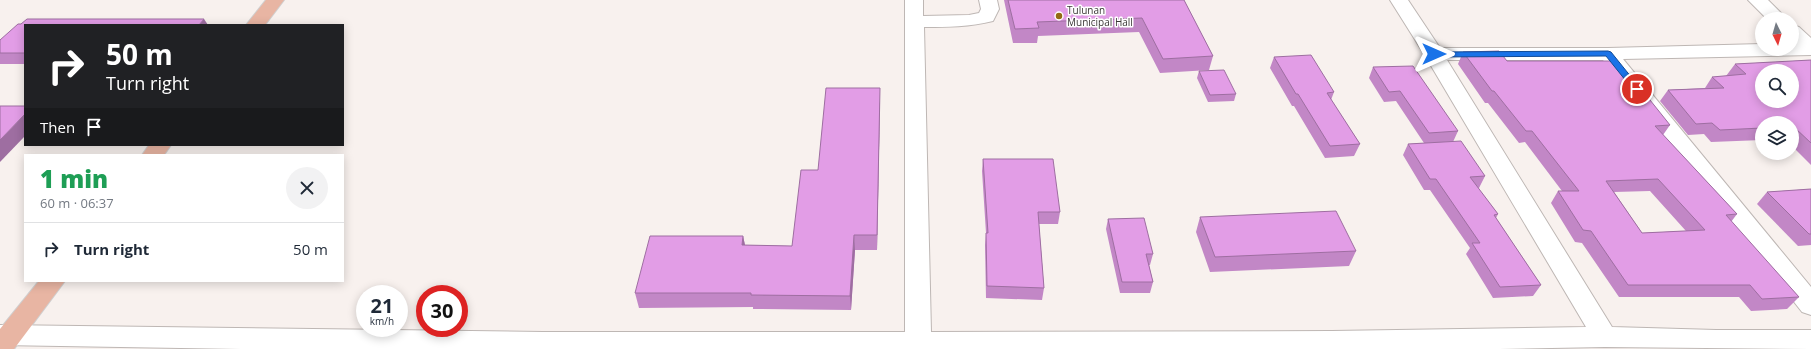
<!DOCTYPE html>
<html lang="en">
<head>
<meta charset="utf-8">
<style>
  body { margin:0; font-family:"Open Sans",sans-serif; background:#f2f2f3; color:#1f2937; height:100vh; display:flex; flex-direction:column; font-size:15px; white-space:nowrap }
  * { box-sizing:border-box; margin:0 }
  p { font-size:13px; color:#747a83 }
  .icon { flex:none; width:22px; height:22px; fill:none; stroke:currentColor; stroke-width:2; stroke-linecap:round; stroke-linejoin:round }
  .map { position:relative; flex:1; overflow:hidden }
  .drawer { position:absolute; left:24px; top:154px; width:320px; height:128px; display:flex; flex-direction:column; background:#fff; border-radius:0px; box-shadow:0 2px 10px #0003 }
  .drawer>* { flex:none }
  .guide { position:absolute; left:24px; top:24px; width:320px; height:122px; border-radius:0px; box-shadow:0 2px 10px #0003; background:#202124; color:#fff; overflow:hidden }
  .needle { width:26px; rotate:175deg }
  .tools { position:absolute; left:1755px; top:12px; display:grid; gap:8px }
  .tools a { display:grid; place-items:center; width:44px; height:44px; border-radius:50%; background:#fff; box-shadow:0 2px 10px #0003; font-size:20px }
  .speed { position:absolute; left:356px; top:285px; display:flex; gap:8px; font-size:20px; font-weight:700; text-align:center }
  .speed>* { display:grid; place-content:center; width:52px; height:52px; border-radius:50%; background:#fff; box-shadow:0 2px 10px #0003; line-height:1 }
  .speed small { font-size:10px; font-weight:400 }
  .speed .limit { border:6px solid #d22; background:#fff; color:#111 }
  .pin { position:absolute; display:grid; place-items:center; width:34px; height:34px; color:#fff; margin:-17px; border:2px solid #fff; border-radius:50%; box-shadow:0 1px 4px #0007 }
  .me { position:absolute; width:44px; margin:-22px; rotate:90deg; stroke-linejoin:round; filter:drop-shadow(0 0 3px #0008) }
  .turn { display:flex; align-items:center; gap:14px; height:84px; padding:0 16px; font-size:18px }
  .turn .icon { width:52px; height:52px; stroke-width:2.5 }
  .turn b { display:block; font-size:28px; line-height:34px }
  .then { display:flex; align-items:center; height:38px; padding:0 16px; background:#0003; gap:8px; font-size:15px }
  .round { display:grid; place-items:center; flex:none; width:42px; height:42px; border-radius:21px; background:#f2f2f3 }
  .overview { display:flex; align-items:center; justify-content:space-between; height:68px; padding:0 16px }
  h1 { font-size:24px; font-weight:800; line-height:30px; color:#1e9e55 }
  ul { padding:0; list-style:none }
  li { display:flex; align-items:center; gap:12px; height:52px; padding:0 16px; border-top:1px solid #e0e1e3 }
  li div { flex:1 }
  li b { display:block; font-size:15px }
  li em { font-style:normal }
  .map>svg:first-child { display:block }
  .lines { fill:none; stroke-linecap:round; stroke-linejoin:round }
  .minor-casing { stroke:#beb7b4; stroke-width:2 }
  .major-casing { stroke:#d0cfcf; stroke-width:2 }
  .minor { fill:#fff; fill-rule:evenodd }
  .major { fill:#e8b5a3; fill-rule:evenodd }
  .wall { fill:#c287c6; fill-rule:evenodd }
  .shaded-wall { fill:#9e6ea1 }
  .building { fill:#e29de6; stroke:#9e6ea1; fill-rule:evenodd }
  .route { fill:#1a73e8; stroke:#114b97 }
  .poi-dot { fill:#936a13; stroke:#fff; stroke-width:1.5 }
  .labels { text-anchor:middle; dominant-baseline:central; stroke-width:3; stroke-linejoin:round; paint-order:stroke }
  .poi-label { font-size:10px; fill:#3b3837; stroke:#fff; text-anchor:start }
</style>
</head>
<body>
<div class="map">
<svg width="1811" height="349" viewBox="0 0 1811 349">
  <rect width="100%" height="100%" fill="#f8f1ee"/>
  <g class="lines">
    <defs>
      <g id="minor">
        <path d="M905 0H923V16L969 15 979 13 981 9 979 0H997L999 9 993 21C969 27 948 27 924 27L931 332 1332 331 1586 327 1424 54 1390 0H1408L1440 48H1608L1762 44V49H1792V44H1795L1792 41V25L1799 27 1811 38V55L1623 59 1811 287V315L1802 312 1603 60H1447L1612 327 1716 330H1811V349L1605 347 1499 349H241L0 345V325L543 332H905Z"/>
        <polygon points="1748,0 1768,0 1787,19 1767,19"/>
      </g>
      <g id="major">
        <polygon points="266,0 284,0 265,25 246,25"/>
        <polygon points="149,145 171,145 164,155 142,155"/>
        <polygon points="39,281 65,281 14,349 0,349 0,329"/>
      </g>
    </defs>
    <!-- minor casing -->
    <use href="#minor" class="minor-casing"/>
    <!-- major casing -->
    <use href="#major" class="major-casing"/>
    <!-- minor -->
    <use href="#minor" class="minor"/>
    <!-- major -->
    <use href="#major" class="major"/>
  </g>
  <!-- wall -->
  <g class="wall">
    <polygon points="1004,0 1184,0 1213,56 1209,70 1160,73 1139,32 1038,36 1037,43 1013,43"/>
    <polygon points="25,25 25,64 0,64 0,40"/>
    <path d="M1463 52 1507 61 1638 90 1670 125 1663 135 1737 214 1731 222 1799 297 1787 309 1751 311 1739 297H1619L1582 243 1575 242 1551 203 1558 191H1562L1525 142 1519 143 1488 103H1485L1458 64ZM1650 191 1686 231 1642 233 1614 192Z"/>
    <polygon points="1274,57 1334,92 1331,100 1360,144 1354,156 1325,158 1294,106 1292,106 1270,68"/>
    <polygon points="1811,60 1811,165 1792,146 1792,123 1762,123 1762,140 1711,142 1704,134 1688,135 1660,101 1668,90 1705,88 1712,77 1727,76 1726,76 1735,64"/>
    <polygon points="1373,67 1458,131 1453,142 1485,176 1479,188 1478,188 1498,214 1496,218 1541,285 1533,296 1493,298 1466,254 1470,248 1430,190 1424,190 1403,155 1408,144 1424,143 1396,101 1384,102 1369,78"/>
    <polygon points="1199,71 1236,94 1234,101 1208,102 1197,78"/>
    <polygon points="880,102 877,250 855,250 851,310 753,309 753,307 639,308 635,293 743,236 745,245 792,246 818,170"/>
    <polygon points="983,159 1060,212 1058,224 1039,224 1044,288 1042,300 986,298 985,245 986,233 982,171"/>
    <polygon points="1811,189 1811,245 1798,246 1757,204 1767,192"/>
    <polygon points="1200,217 1356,251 1349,266 1210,272 1196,232"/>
    <polygon points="1108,219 1153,254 1150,265 1149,265 1153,282 1150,293 1120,293 1106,229"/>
  </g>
  <!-- shaded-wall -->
  <g class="shaded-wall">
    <polygon points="204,19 208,25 199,25"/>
    <polygon points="880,88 880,102 877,250 877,235"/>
    <polygon points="25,114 25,136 0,162 0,140"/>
    <polygon points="854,235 855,250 851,310 850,296"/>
    <polygon points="743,236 746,250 742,245"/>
  </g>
  <!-- building -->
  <g class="building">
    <polygon points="1008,0 1184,0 1213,56 1163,59 1142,18 1037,22 1039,28 1015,29"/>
    <polygon points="27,19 204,19 199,25 25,25 25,53 0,53 0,40 18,24 21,24"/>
    <path d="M1499 51 1507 61H1613L1638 90H1642L1670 125 1655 126 1737 214 1726 215 1799 297 1762 299 1750 285H1628L1591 231 1583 230 1558 191H1579L1532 131H1526L1494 91H1492L1463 52ZM1658 179 1705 230 1642 233 1606 181Z"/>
    <polygon points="1311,55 1334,92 1327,93 1360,144 1330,146 1298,94 1296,94 1274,57"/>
    <path d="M1811 60V143L1794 127H1792V123H1762V128L1720 130 1712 123 1696 124 1668 90 1724 88 1712 77 1746 74 1735 64ZM1762 71H1792V101H1762Z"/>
    <polygon points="1413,66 1458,131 1429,133 1400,91 1389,92 1373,67"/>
    <polygon points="1224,70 1236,94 1210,95 1199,71"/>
    <polygon points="826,88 880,88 877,235 854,235 850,296 751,295 751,293 635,293 650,236 743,236 742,245 792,246 801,170 818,170"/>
    <polygon points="0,106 25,106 25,114 0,140"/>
    <polygon points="1461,141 1485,176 1470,177 1498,214 1494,215 1541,285 1500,287 1472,243 1480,243 1436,179 1430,179 1408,144"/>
    <polygon points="983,159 1053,159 1060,212 1038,212 1044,288 987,286 986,233 988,233"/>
    <polygon points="1811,189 1811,234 1809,234 1767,192"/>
    <polygon points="1336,211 1356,251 1215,257 1200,217"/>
    <polygon points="1144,218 1153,254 1146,254 1153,282 1122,282 1108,219"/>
  </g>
  <!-- route -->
  <polygon class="route" points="1608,51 1611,52 1640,88 1640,91 1634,91 1606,56 1434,57 1430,54 1434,52"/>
  <!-- markers -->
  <circle class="poi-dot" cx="1059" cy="16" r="4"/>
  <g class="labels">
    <!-- poi labels -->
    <g class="poi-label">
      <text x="1067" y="10">Tulunan<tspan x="1067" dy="12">Municipal Hall</tspan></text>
    </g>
  </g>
</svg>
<div class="tools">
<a><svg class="needle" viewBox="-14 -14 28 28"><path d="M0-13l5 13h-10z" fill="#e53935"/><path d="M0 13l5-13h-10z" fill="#747a83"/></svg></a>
<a><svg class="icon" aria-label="search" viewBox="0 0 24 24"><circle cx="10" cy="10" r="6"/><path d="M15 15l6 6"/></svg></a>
<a><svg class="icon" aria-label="layers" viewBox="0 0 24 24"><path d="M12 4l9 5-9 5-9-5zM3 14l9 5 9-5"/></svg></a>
</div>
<div class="speed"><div>21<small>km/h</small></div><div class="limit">30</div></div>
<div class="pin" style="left:1637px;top:89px;background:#d93025"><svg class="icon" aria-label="arrive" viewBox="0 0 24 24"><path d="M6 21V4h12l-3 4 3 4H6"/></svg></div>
<svg class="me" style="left:1434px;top:54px" viewBox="-20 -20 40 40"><path d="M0-17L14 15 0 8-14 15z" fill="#1a73e8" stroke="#fff" stroke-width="4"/></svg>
<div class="guide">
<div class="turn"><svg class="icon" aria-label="right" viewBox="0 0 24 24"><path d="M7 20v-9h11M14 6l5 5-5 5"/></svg><div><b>50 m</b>Turn right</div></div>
<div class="then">Then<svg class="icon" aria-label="arrive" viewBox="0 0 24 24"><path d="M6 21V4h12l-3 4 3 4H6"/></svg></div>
</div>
<section class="drawer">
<div class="overview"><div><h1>1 min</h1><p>60 m · 06:37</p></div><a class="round"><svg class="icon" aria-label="close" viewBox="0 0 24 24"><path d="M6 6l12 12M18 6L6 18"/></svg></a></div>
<ul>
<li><svg class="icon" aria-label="right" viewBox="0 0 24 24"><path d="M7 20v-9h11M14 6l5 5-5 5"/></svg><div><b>Turn right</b></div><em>50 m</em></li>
</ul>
</section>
</div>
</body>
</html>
